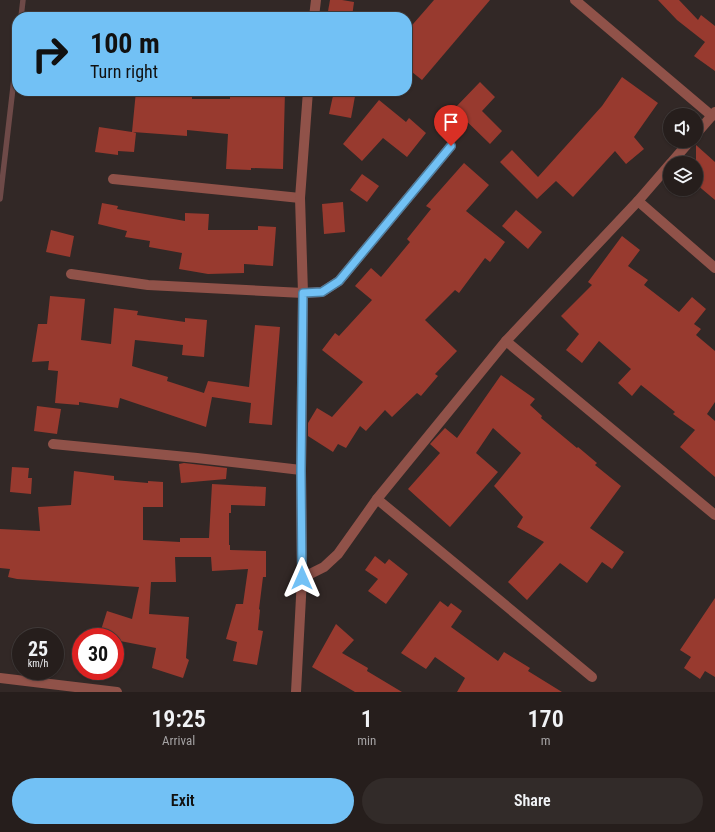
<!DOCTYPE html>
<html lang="en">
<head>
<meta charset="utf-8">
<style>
  body { margin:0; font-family:"Roboto Condensed",sans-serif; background:#322b29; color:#f1f3f6; height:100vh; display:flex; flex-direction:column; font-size:15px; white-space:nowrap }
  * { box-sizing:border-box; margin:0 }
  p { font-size:13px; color:#a4a2a3 }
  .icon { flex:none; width:22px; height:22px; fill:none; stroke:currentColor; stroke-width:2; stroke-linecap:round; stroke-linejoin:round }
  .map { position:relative; height:692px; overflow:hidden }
  .sheet { display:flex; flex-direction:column; background:#261e1c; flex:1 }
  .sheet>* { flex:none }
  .top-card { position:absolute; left:12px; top:12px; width:400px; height:84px; border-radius:16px; box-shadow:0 1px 3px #0004,0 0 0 1px #423c3b; background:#72c1f5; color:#111; overflow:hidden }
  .controls { position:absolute; left:663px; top:108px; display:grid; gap:8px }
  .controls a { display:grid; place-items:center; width:40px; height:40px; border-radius:50%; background:#261e1c; box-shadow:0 1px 3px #0004,0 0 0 1px #423c3b; font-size:20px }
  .speed { position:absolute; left:12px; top:628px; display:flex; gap:8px; font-size:20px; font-weight:700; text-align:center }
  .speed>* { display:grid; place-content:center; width:52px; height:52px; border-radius:50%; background:#261e1c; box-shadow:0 1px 3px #0004,0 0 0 1px #423c3b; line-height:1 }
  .speed small { font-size:10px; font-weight:400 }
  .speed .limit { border:6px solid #d22; background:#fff; color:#111 }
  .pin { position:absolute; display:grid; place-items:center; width:34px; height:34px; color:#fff; margin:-41px -17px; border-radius:50% 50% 50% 0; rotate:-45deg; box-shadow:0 0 4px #0007 }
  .pin .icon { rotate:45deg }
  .me { position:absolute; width:44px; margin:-22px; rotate:0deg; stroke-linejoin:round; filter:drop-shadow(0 0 3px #0008) }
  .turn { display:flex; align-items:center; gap:14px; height:84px; padding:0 12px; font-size:18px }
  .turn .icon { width:52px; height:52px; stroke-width:2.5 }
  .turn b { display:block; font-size:28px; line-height:34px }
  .eta { display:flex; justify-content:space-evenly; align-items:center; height:68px; text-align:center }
  .eta b { font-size:24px; font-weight:600; line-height:28px }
  .primary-button { display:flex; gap:8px; margin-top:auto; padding:8px 12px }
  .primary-button a { flex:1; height:46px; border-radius:24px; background:#72c1f5; color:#111; font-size:16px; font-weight:600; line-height:46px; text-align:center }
  .primary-button a+a { background:#322b29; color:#f1f3f6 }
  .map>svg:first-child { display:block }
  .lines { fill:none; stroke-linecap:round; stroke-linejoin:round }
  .stream { stroke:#6e4a48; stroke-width:5.5 }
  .building { fill:#983a2f }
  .minor { stroke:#905249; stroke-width:10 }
  .route-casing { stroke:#4a7d9f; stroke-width:10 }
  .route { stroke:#72c1f5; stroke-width:7 }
</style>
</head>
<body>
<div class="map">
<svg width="715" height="692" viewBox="0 0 715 692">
  <rect width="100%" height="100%" fill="#322826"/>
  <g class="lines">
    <!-- stream -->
    <g class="stream">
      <polyline points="21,17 23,0"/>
      <polyline points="0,199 17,53"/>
    </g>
  </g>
  <!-- building -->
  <g class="building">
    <polygon points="330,0 342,0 354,2 352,17 327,17"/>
    <polygon points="434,0 490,0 422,80 407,68 407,31"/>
    <polygon points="658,0 679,0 698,20 701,15 715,26 715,71 694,56 705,42 677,20"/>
    <polygon points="622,77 658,103 634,137 644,149 626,164 615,151 573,197 556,181 537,199 500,162 512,150 538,177 602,106"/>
    <polygon points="480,82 495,97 482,111 502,131 490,144 454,109"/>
    <polygon points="136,91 192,91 192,99 230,99 230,91 285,91 283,169 251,168 251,170 226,169 228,134 187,130 187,136 133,132 136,133 134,152 118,151 118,155 95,152 99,127 132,132"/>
    <polygon points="334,91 356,91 351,118 329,114"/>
    <polygon points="379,100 406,122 409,118 426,133 407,157 383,138 362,161 343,144"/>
    <polygon points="696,145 715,162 715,200 696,184"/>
    <polygon points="464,163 489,185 466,211 505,242 490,262 485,258 459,293 455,290 425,320 457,351 435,374 438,376 421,396 417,393 392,417 385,410 366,431 360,426 346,448 338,444 333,452 308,436 308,423 317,408 332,417 363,382 322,350 335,333 339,336 372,300 355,286 371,268 381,277 410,242 407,239 431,209 426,206"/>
    <polygon points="362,174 379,186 367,202 350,190"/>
    <polygon points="343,202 345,232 324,234 322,204"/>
    <polygon points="102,203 118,206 117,209 185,221 185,213 209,214 208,230 258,230 258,226 276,227 273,266 244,264 244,273 208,274 179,269 182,253 149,247 150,241 125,237 127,231 98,224"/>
    <polygon points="516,210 542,232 528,249 502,226"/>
    <polygon points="51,230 74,236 70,257 46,252"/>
    <polygon points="622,236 640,250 628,266 648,280 644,285 679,312 692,297 706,309 694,324 701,329 696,335 715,351 715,402 707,414 715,421 715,477 680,447 695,430 673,414 675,412 641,385 632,396 618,383 631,369 599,341 582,363 566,350 579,334 561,316 592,285 588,282"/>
    <polygon points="50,296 85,299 81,340 111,344 114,308 138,311 137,315 185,322 185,318 207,320 204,357 182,355 183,345 135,340 132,366 168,377 167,381 204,393 208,381 249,387 255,325 280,327 272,425 249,423 251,403 212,397 206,427 120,398 118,408 79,402 79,405 55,403 58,371 48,370 49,361 32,362 38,324 47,324"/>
    <polygon points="501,375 535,399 530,405 542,416 541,418 577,448 578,447 597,463 595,465 621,486 590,528 624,552 612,569 602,562 587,583 560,563 527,600 508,582 544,542 517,527 523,517 494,486 521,453 493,428 476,453 498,472 450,527 408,489 440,453 430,444 445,428 457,438"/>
    <polygon points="37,406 61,409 57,434 34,431"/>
    <polygon points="184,463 227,468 226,479 181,483 179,464"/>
    <polygon points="12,467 29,468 28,478 32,478 31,494 10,492"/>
    <polygon points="74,471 114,476 114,480 148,483 148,481 163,482 163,507 143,507 143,540 180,542 180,538 209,538 212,484 266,487 265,506 231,505 231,513 229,513 229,545 230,545 230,550 266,551 266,577 263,577 259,609 260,610 258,630 263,631 257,665 233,661 237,642 226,639 236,604 243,604 248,569 212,571 211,557 175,557 176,582 151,582 149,614 189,617 186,658 189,660 183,678 152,668 156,648 115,640 115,634 101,630 107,611 132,619 139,587 17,579 8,577 10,569 0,568 0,529 40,531 38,507 71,505"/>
    <polygon points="375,556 385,564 389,559 408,574 386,604 368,591 378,579 365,570"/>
    <polygon points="715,598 715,677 705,671 700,679 684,668 691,657 680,650"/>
    <polygon points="440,601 448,607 451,603 462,611 451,627 498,661 504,652 530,668 528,671 562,692 457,692 465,678 435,657 426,669 401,653"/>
    <polygon points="336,624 354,640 342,653 368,668 367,671 402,692 355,692 312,667"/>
  </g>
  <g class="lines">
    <!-- minor -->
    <g class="minor">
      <polyline points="575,0 712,116"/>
      <polyline points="64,16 71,17"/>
      <polyline points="314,17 316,0"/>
      <polyline points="696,134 715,112"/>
      <polyline points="671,163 690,141"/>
      <polyline points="113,179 300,198"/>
      <polyline points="638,201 715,268"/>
      <polyline points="71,274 148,285 303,293 322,292 339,281 451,146"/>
      <polyline points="506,341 715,515"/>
      <polyline points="53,444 197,458 301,470"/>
      <polyline points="377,499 592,677"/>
      <polyline points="302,578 324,567 338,554 377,499 506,341 638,201 670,164"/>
      <polyline points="0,678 117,692"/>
      <polyline points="296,692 302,578 301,470 303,293 300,198 308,91"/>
    </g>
  </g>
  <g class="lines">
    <defs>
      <polyline id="route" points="302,578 301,470 303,293 322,292 339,281 451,146"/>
    </defs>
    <!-- route casing -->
    <use href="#route" class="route-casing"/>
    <!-- route -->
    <use href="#route" class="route"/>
  </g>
</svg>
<div class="controls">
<a><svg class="icon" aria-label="sound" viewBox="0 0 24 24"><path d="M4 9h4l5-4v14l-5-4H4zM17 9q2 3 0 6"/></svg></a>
<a><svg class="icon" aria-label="layers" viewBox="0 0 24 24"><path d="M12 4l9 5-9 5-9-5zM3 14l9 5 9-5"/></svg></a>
</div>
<div class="speed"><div>25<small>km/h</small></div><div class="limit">30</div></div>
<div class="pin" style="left:451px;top:146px;background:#d93025"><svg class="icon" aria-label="arrive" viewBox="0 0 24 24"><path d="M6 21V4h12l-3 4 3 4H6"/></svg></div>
<svg class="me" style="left:302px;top:578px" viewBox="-20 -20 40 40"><path d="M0-17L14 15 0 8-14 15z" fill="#72c1f5" stroke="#fff" stroke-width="4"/></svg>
<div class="top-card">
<div class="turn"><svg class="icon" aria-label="right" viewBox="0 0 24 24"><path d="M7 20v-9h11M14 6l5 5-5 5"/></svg><div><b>100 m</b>Turn right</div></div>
</div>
</div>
<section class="sheet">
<div class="eta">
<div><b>19:25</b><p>Arrival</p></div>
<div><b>1</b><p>min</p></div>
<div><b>170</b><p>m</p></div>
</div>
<div class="primary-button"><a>Exit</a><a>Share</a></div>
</section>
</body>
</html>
